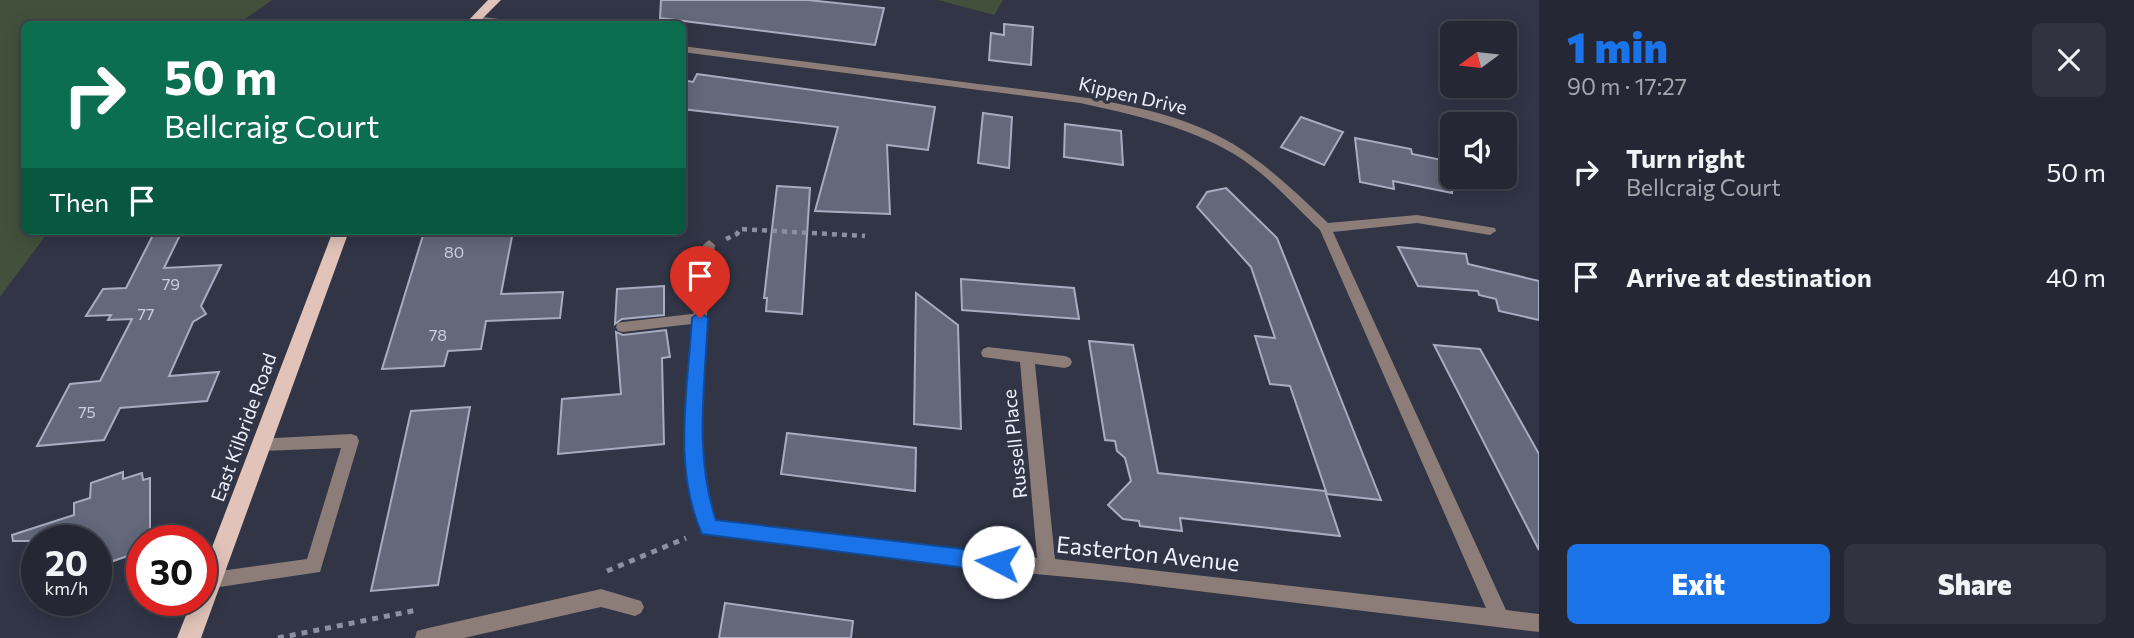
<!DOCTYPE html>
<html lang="en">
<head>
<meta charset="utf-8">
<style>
  body { margin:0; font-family:Commissioner,sans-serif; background:#313440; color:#f1f3f6; height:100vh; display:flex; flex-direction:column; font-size:26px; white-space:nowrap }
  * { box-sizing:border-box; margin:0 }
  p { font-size:23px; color:#a3a6ac }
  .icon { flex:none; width:38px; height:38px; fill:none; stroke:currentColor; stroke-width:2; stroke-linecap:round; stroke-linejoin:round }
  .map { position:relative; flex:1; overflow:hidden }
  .sheet { display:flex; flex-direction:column; background:#252834; width:595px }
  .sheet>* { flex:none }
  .banner { position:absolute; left:21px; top:21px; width:665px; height:214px; border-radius:10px; box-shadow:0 4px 18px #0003,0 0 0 2px #42444f; background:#0b6e4f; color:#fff; overflow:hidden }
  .needle { width:46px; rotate:255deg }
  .fabs { position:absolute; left:1440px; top:21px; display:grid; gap:14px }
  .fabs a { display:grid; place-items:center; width:77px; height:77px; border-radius:10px; background:#252834; box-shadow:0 4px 18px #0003,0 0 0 2px #42444f; font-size:35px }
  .speed { position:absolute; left:21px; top:525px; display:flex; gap:14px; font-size:35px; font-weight:700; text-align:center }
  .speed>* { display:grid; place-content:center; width:91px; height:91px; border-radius:50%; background:#252834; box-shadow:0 4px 18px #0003,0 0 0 2px #42444f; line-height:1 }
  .speed small { font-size:18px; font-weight:400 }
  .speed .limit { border:10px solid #d22; background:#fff; color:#111 }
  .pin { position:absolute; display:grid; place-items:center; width:60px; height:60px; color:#fff; margin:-72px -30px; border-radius:50% 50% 50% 0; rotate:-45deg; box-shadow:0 0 7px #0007 }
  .pin .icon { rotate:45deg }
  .me { position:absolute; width:77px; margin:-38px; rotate:275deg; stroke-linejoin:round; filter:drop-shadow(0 0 5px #0008) }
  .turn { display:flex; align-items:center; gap:24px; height:147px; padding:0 28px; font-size:32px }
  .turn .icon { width:91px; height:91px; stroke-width:2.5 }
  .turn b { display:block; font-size:49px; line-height:60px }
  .then { display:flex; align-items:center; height:66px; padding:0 28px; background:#0003; gap:14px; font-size:26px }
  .round { display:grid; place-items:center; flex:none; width:74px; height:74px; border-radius:10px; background:#313440 }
  .overview { display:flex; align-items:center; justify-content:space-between; height:119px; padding:0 28px }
  h1 { font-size:42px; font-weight:800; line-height:52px; color:#1a73e8 }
  .primary-button { display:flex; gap:14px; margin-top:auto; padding:14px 28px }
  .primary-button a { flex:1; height:80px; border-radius:10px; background:#1a73e8; color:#fff; font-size:28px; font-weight:800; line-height:80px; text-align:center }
  .primary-button a+a { background:#313440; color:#f1f3f6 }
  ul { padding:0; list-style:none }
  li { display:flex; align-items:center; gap:21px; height:105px; padding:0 28px }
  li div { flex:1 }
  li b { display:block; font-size:26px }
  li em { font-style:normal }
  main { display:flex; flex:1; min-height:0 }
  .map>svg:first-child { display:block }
  .green { fill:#43513c }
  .building { fill:#63687b; stroke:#a7acc1; stroke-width:2 }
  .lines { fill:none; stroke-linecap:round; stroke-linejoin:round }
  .path-far1 { stroke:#8d909e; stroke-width:4.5; stroke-dasharray:5 5; stroke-linecap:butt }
  .path { stroke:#8d909e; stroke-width:5; stroke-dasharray:6 6; stroke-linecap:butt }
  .lane { fill:#8c7d78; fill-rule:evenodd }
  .street { fill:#8c7d78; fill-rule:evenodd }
  .primary { fill:#e1c3b9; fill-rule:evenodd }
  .route { fill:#1a73e8; stroke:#114b97; stroke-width:2 }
  .labels { text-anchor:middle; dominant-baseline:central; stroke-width:7; stroke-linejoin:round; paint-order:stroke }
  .number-label { font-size:16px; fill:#cbcfdc }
  .street-label { font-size:19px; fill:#eef1fc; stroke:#313546 }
  .near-street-label { font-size:23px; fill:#eef1fc; stroke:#313546 }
</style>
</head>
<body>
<main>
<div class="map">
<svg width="1539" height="638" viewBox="0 0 1539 638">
  <rect width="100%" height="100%" fill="#313546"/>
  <!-- green -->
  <g class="green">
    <polygon points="0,0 272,0 238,24 24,24 24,231 49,231 0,297"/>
    <polygon points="938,0 1003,0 994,15"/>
  </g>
  <!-- building -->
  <g class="building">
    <polygon points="661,0 808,0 884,8 875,45 660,18"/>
    <polygon points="1004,24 1033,27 1031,65 989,60 991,33 1004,35"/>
    <polygon points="697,74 935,107 928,150 887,145 890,214 815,211 838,127 682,109 682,80 693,82"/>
    <polygon points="983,113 1012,117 1009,168 978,163"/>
    <polygon points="1301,117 1343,132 1324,165 1281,147"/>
    <polygon points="1065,124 1121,131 1123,165 1064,157"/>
    <polygon points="1355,138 1411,149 1412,154 1452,162 1452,193 1393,181 1394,189 1360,182"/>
    <polygon points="777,186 810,188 802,314 766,311 767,298 764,298"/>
    <polygon points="1226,188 1277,238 1381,500 1327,494 1290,386 1270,384 1255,336 1275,338 1251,267 1197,207 1207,192"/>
    <polygon points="155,231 182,231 164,268 221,265 201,306 206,314 193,322 169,376 219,372 207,401 120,408 104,440 37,446 70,384 100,381 132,319 108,320 111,315 86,316 103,289 126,288"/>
    <polygon points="513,231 501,294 563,292 560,318 486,321 481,349 448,351 444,366 382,369 424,232"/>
    <polygon points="1398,247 1466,254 1468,264 1539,281 1539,320 1499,311 1496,299 1479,295 1478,291 1418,286"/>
    <polygon points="961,279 1074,288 1079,319 962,310"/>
    <polygon points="664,286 664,315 622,319 615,324 617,289"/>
    <polygon points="916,293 958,325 961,429 914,424"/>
    <polygon points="666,330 670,357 662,358 664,444 558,454 562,399 621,394 616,332 623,335"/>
    <polygon points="1089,341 1133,345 1158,473 1325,491 1340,536 1180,518 1182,531 1140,526 1139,521 1123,519 1108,505 1131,481 1125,458 1117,451 1115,441 1105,440"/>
    <polygon points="1434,345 1480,349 1539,454 1539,550"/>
    <polygon points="470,407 438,585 371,591 411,411"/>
    <polygon points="787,433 916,448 915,491 781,474"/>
    <polygon points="123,472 123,479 142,473 143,480 150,478 150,541 142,541 142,551 96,567 96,541 13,541 12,535 74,515 74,503 90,498 91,483"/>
    <polygon points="725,603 853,621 851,638 719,638"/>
  </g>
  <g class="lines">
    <!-- path-far1 -->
    <polyline class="path-far1" points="726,239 737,234 740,229 865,236"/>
    <!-- path -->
    <g class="path">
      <polyline points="607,571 686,538"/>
      <polyline points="278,638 417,610"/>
    </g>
    <!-- lane -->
    <g class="lane">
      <polygon points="700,313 707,318 700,323 623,332 618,331 616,327 618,323 623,322"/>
      <polygon points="601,589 641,601 644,607 641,613 635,616 601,607 464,638 415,638 417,631 424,629"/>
    </g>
    <!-- street -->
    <g class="street">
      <polygon points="476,16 514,21 519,24 496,24 473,21 473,17"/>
      <path d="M682 46C781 59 879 71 978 84 1051 93 1138 100 1206 130 1254 151 1291 188 1328 223L1417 215 1495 228 1496 231 1490 235 1417 223 1333 232 1506 610 1539 614V632L1123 582 948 566 703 533C669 458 692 325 703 245L709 240 715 245C704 337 691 430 716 521L948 550 1037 558 1020 362 983 357 981 353 983 349 988 347 1065 356 1070 358 1072 362 1070 366 1065 368 1035 364 1055 559 1486 608 1320 230C1294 205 1265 172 1234 154 1187 126 1134 115 1080 103L682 52Z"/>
      <polygon points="351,434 357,436 359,441 320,572 213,588 207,586 204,580 207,574 213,572 307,559 341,448 262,451 256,449 254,444 256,439"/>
    </g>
    <!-- primary -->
    <g class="primary">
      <polygon points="488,0 501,0 477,24 465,24"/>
      <polygon points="333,231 349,231 201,638 177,638 192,600 201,600 201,576"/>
    </g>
  </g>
  <!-- route -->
  <path class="route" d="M700 312 708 318C705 385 694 455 716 520L998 553 1005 556 1007 562 1005 569 998 572 702 534C672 468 688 388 692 318Z"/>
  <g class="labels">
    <!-- number labels -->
    <g class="number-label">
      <text x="454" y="251">80</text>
      <text x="171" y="283">79</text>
      <text x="146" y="313">77</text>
      <text x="438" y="334">78</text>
      <text x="87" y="411">75</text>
    </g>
    <!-- street labels -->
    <g class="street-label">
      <text transform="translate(1133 95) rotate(13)">Kippen Drive</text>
      <text transform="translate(243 427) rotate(-70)">East Kilbride Road</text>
      <text transform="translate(1014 444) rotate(-96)">Russell Place</text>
    </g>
    <!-- near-street labels -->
    <g class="near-street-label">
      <text transform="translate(1148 553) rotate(6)">Easterton Avenue</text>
    </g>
  </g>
</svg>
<div class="fabs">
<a><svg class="needle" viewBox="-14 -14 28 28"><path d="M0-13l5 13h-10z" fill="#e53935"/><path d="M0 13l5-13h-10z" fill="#a3a6ac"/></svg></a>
<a><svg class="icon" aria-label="sound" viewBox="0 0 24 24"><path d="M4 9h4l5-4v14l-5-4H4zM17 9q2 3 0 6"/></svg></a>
</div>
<div class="speed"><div>20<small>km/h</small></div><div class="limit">30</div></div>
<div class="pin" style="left:700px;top:318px;background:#d93025"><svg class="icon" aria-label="arrive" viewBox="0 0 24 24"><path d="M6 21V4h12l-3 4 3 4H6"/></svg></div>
<svg class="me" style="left:998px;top:562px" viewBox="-20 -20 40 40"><circle r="19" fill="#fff"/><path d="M0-13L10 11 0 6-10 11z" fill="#1a73e8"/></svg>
<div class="banner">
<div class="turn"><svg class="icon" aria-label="right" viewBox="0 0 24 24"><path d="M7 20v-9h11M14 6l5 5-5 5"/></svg><div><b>50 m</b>Bellcraig Court</div></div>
<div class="then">Then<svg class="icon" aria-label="arrive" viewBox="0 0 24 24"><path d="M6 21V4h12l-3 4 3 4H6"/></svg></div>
</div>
</div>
<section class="sheet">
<div class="overview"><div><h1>1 min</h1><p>90 m · 17:27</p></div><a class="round"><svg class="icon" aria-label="close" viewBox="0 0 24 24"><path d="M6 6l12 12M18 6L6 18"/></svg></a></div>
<ul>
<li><svg class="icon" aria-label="right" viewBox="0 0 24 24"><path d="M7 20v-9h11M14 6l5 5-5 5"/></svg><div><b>Turn right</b><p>Bellcraig Court</p></div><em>50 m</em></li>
<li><svg class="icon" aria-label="arrive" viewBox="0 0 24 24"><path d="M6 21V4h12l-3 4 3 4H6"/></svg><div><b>Arrive at destination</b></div><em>40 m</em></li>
</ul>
<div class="primary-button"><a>Exit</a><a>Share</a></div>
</section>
</main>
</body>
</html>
